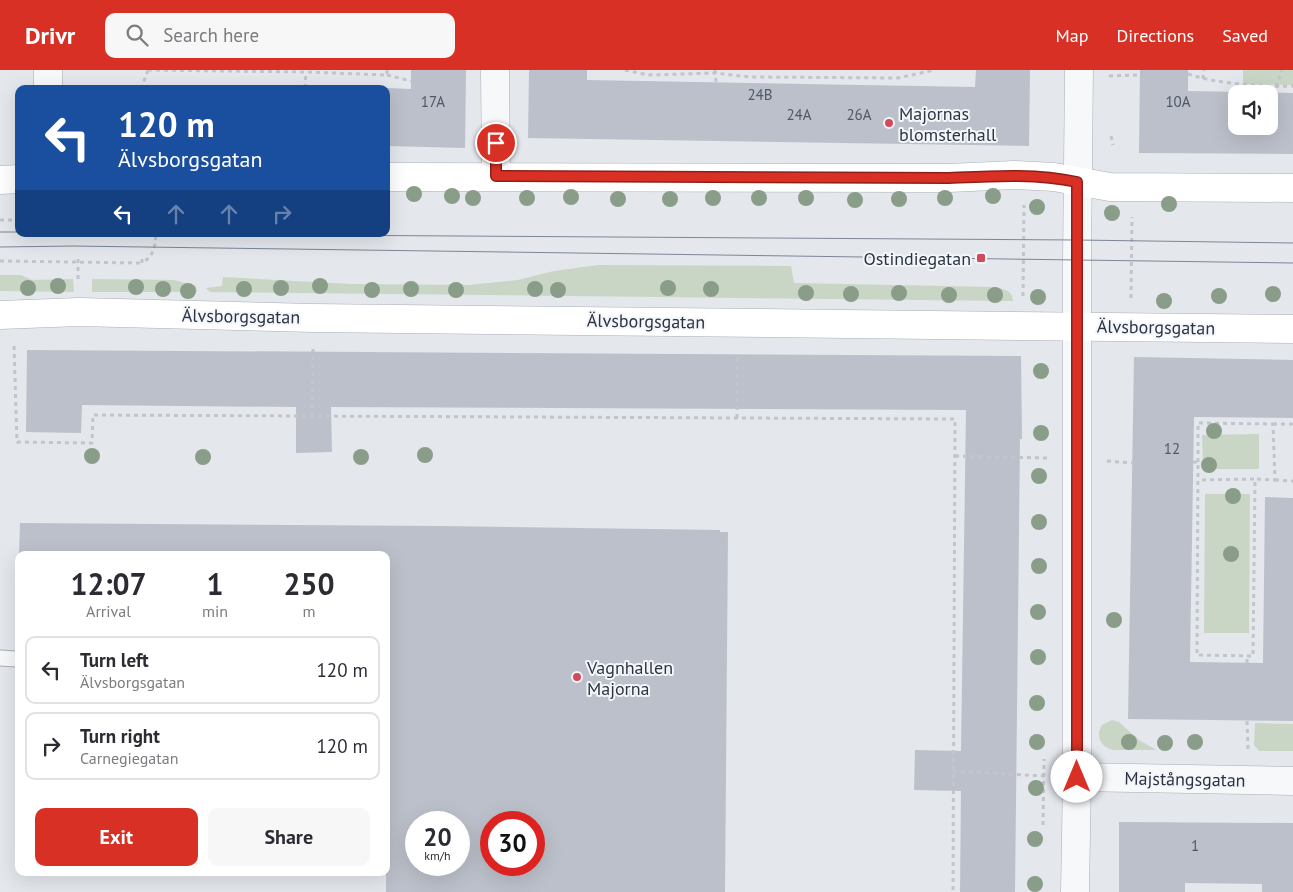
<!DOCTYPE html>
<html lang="en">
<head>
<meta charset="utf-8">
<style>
  body { margin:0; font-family:"PT Sans",sans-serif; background:#f7f7f7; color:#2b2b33; height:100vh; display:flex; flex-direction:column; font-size:19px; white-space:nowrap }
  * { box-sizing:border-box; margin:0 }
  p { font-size:16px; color:#7c7c81 }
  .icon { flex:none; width:28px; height:28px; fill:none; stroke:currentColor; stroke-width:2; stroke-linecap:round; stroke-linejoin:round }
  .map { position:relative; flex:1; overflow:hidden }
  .sheet { position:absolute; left:15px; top:481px; width:375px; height:325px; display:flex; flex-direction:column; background:#fff; border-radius:10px; box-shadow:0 5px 20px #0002 }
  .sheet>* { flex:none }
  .banner { position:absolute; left:15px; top:15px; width:375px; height:152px; border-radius:10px; box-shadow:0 5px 20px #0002; background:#1a4fa0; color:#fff; overflow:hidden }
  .controls { position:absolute; left:1228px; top:15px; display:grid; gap:10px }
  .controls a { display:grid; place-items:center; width:50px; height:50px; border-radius:10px; background:#fff; box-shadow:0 5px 20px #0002; font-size:25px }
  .speed { position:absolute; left:405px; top:741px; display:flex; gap:10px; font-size:25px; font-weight:700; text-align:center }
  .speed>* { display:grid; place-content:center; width:65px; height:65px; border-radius:50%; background:#fff; box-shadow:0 5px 20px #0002; line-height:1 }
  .speed small { font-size:12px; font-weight:400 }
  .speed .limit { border:8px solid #d22; background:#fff; color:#111 }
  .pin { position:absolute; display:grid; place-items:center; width:42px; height:42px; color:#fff; margin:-21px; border:2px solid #fff; border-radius:50%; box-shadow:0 1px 5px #0007 }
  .me { position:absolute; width:55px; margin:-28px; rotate:0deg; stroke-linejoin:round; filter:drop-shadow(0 0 4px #0008) }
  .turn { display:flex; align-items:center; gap:18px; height:105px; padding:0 20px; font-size:22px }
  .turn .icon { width:65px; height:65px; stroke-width:2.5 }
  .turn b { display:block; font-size:35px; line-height:42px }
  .lanes { display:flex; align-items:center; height:48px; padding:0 20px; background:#0003; justify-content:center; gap:25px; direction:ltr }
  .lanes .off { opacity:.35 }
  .eta { display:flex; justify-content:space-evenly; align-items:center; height:85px; text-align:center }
  .eta b { font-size:30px; font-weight:800; line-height:35px }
  .cta { display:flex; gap:10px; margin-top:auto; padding:10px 20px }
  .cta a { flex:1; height:58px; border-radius:10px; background:#d93025; color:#fff; font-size:20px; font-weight:800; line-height:58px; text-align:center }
  .cta a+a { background:#f7f7f7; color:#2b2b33 }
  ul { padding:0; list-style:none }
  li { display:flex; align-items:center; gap:15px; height:68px; margin:0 10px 8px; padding:0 10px; border:2px solid #e1e1e2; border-radius:10px }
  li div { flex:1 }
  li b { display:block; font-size:19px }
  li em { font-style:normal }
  header { display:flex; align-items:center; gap:30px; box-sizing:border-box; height:70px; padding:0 25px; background:#d93025; color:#fff }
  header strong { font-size:24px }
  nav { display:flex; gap:28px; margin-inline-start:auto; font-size:18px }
  .search { width:350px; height:45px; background:#f7f7f7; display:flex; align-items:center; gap:12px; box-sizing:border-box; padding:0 18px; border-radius:10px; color:#7c7c81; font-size:19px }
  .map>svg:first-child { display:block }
  .green { fill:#c9d6c5 }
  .building { fill:#bbc0ca; fill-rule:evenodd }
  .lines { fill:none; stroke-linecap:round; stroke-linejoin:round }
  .lane-casing { stroke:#a9aeb7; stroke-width:17 }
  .street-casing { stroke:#a9aeb7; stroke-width:29 }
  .secondary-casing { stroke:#a9aeb7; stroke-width:29 }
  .path { stroke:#c2c5cb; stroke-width:3; stroke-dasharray:4 4; stroke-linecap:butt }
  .lane { stroke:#f7f8fa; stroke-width:15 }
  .street { stroke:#f7f8fa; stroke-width:28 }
  .secondary { stroke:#fff; stroke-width:28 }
  .tram { stroke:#7d8696; stroke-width:1 }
  .tree { fill:#899d89 }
  .route-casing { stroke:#8d1f18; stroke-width:12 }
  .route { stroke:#d93025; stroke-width:9 }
  .poi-dot { fill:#d1495b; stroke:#f4f6f9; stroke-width:2 }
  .labels { text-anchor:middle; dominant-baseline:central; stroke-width:4; stroke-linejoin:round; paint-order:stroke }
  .number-label { font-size:15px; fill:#4f5766 }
  .poi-label { font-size:18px; fill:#2b3445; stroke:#f4f6f9; text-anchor:start }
  .street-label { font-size:18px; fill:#2b3445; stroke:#f4f6f9 }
</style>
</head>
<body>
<header>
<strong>Drivr</strong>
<div class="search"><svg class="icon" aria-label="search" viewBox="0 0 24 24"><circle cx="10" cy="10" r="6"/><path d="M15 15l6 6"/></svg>Search here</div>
<nav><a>Map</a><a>Directions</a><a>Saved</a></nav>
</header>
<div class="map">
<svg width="1293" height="822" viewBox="0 0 1293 822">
  <rect width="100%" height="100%" fill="#e4e7ec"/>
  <!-- green -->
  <g class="green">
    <polygon points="1243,0 1293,0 1293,15 1243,14"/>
    <path d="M598 195 791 196 794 213 993 217C1003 219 1012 219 1013 231L210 222 206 218 222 216 223 207 350 214 469 215 518 210 554 201Z"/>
    <polygon points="0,205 21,205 32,210 73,209 74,222 0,221"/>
    <polygon points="92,209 174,210 196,216 197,222 92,222"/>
    <polygon points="1259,364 1259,399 1203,399 1202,365"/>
    <polygon points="1205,424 1250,424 1249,563 1204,563"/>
    <path d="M1112 650 1119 652 1139 670 1156 680H1113C1101 677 1095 666 1102 655Z"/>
    <polygon points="1255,653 1293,654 1293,681 1259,681 1254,675"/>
  </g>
  <!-- building -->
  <g class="building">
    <polygon points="411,0 466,0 465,78 386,76 386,18 411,19"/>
    <polygon points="529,0 587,0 587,10 975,17 976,0 1030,0 1029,76 528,68"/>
    <path d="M1140 0H1188V21L1293 23V84L1139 83ZM1236 24H1269V56H1236Z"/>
    <polygon points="27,280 1021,286 1022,369 1020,369 1015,822 960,822 961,721 914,720 915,680 961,681 966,340 331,337 332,382 296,383 296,337 82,335 81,363 26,362"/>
    <polygon points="1134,287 1293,290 1293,348 1194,347 1190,592 1263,593 1265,427 1293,428 1293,651 1128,649"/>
    <path d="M20 453 437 456 720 460V462H728L725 822H386V485H19ZM416 752H459V795H416ZM491 752H534V795H491Z"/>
    <polygon points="1119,752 1293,753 1293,822 1262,822 1262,814 1185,813 1185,822 1119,822"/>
  </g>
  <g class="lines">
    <defs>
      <polyline id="lane" points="0,588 16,589"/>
      <g id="street">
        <polyline points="495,0 496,106"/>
        <polyline points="48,19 48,0"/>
        <polyline points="1077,707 1293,711"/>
        <polyline points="1075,822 1077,707 1077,190 1079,0"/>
      </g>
      <g id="secondary">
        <polyline points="386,107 949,108 1014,105 1054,107 1110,117 1293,118"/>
        <polyline points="0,110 19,109"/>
        <polyline points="0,245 79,242 313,248 1293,259"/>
      </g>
    </defs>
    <!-- lane casing -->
    <use href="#lane" class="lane-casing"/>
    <!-- street casing -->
    <use href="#street" class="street-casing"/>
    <!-- secondary casing -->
    <use href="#secondary" class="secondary-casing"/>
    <!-- path -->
    <g class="path">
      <polyline points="148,0 306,2 387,5 387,0"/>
      <polyline points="625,0 648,5 715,3 750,7 898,8 934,0"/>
      <polyline points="715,0 716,12"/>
      <path d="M1188 4C1219 14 1260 17 1293 16"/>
      <polyline points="387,5 411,11"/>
      <polyline points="1109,6 1140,5"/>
      <polyline points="1203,9 1204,0"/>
      <polyline points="1276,17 1282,0"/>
      <polyline points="305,18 306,2"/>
      <polyline points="141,19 148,0"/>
      <polyline points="1111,66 1113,75"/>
      <polyline points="0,150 19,150"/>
      <polyline points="78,189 78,211"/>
      <path d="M142 189V193C154 186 155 177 156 164"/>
      <polyline points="0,191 142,193"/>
      <polyline points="1023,226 1024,135"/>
      <polyline points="1131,228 1132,147"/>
      <polyline points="14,276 17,372 92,373 93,345 955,349 953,822"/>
      <polyline points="312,346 313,279"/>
      <polyline points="737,348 737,284"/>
      <polyline points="1273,354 1293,354"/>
      <polyline points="955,386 1047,388"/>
      <polyline points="1107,391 1132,393"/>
      <polyline points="1193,392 1198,392 1197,585 1253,586 1255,409 1198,410"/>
      <polyline points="1198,392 1198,353 1273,354 1275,410 1256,409"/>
      <polyline points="1275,410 1293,411"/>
      <polyline points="1247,593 1247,585"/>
      <polyline points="1247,651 1248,680"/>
      <polyline points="953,701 1044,706"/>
      <polyline points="1043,755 1044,689"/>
    </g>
    <!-- lane -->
    <use href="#lane" class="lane"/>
    <!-- street -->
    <use href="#street" class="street"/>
    <!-- secondary -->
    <use href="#secondary" class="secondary"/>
    <!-- tram -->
    <g class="tram">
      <polyline points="0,162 19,162"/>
      <polyline points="146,164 1077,170 1293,173"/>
      <polyline points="0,177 73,176 1293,193"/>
    </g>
  </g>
  <!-- trees -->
  <g class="tree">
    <circle cx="414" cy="124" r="8"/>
    <circle cx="452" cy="126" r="8"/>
    <circle cx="993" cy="126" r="8"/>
    <circle cx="571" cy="127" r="8"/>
    <circle cx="473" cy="128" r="8"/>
    <circle cx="527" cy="128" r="8"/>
    <circle cx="713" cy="128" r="8"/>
    <circle cx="759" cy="128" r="8"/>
    <circle cx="806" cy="128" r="8"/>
    <circle cx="945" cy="128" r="8"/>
    <circle cx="618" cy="129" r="8"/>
    <circle cx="670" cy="129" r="8"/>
    <circle cx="899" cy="129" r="8"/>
    <circle cx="855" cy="130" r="8"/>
    <circle cx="1169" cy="134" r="8"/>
    <circle cx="1037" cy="137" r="8"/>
    <circle cx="1112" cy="143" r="8"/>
    <circle cx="58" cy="216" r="8"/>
    <circle cx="320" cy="216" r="8"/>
    <circle cx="136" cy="217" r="8"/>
    <circle cx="28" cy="218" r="8"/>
    <circle cx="281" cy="218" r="8"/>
    <circle cx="668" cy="218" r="8"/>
    <circle cx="163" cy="219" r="8"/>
    <circle cx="244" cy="219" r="8"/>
    <circle cx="411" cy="219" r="8"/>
    <circle cx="535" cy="219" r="8"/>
    <circle cx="711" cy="219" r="8"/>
    <circle cx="372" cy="220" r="8"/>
    <circle cx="456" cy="220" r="8"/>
    <circle cx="558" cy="220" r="8"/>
    <circle cx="188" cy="221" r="8"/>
    <circle cx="806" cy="223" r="8"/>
    <circle cx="899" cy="223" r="8"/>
    <circle cx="851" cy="224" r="8"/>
    <circle cx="1273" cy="224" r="8"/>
    <circle cx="949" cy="225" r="8"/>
    <circle cx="995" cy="225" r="8"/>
    <circle cx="1219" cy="226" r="8"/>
    <circle cx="1038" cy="227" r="8"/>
    <circle cx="1164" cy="231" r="8"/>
    <circle cx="1041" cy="301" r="8"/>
    <circle cx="1214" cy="361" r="8"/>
    <circle cx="1041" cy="363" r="8"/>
    <circle cx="425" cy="385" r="8"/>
    <circle cx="92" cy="386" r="8"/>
    <circle cx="203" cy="387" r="8"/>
    <circle cx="361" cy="387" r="8"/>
    <circle cx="1209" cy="395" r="8"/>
    <circle cx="1039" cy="406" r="8"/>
    <circle cx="1233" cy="426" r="8"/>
    <circle cx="1039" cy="452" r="8"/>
    <circle cx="1231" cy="484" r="8"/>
    <circle cx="1039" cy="496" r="8"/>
    <circle cx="1038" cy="542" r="8"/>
    <circle cx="1114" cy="550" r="8"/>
    <circle cx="1038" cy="587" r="8"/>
    <circle cx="1037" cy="633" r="8"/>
    <circle cx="1037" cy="672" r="8"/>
    <circle cx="1129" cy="672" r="8"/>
    <circle cx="1195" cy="672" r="8"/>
    <circle cx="1165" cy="673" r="8"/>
    <circle cx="1036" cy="718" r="8"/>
    <circle cx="1035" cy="769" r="8"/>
    <circle cx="1035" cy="814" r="8"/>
  </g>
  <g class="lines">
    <defs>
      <path id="route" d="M496 73V106L949 108C992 106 1035 103 1077 112V707"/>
    </defs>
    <!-- route casing -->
    <use href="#route" class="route-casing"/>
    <!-- route -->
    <use href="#route" class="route"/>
  </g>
  <!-- markers -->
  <g class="poi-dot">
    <circle cx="889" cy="53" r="5"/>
    <rect x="976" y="183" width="10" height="10" rx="2.5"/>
    <circle cx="577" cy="607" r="5"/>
  </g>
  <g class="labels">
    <!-- number labels -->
    <g class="number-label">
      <text x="760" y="24">24B</text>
      <text x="433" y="31">17A</text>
      <text x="1178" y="31">10A</text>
      <text x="799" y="44">24A</text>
      <text x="859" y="44">26A</text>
      <text x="1172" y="378">12</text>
      <text x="1195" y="775">1</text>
    </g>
    <!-- poi labels -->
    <g class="poi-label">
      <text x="899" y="43">Majornas<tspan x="899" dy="21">blomsterhall</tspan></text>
      <text x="971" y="188" text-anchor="end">Ostindiegatan</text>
      <text x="587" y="597">Vagnhallen<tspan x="587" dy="21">Majorna</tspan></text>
    </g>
    <!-- street labels -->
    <g class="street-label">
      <text transform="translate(241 246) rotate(1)">Älvsborgsgatan</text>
      <text transform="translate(646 251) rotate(1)">Älvsborgsgatan</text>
      <text transform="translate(1156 257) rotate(1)">Älvsborgsgatan</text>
      <text transform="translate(1185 709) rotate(1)">Majstångsgatan</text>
    </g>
  </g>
</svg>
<div class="controls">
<a><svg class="icon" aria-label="sound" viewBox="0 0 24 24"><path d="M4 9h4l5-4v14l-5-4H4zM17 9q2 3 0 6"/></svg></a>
</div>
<div class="speed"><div>20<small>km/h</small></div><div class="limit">30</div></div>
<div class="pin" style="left:496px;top:73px;background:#d93025"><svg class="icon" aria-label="arrive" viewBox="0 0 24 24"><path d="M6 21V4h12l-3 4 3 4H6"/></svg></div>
<svg class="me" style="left:1077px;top:707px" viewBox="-20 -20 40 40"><circle r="19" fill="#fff"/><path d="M0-13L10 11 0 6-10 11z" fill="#d93025"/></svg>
<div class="banner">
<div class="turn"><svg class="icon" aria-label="left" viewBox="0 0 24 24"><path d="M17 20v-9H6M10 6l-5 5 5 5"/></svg><div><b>120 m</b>Älvsborgsgatan</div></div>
<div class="lanes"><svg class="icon" aria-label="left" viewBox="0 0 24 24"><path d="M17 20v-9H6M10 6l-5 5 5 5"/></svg><svg class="icon off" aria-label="ahead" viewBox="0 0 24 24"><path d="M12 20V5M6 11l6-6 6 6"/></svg><svg class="icon off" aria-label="ahead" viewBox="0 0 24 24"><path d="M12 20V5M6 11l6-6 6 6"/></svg><svg class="icon off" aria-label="right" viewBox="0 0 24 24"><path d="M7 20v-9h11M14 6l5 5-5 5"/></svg></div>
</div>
<section class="sheet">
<div class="eta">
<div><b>12:07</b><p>Arrival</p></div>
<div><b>1</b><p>min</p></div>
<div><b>250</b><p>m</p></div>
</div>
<ul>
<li><svg class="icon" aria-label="left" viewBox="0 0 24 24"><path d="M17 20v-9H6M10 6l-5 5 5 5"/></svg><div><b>Turn left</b><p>Älvsborgsgatan</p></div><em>120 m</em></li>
<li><svg class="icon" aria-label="right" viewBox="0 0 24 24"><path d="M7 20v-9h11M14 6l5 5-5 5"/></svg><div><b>Turn right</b><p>Carnegiegatan</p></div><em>120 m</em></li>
</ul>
<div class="cta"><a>Exit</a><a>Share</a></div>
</section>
</div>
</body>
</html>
